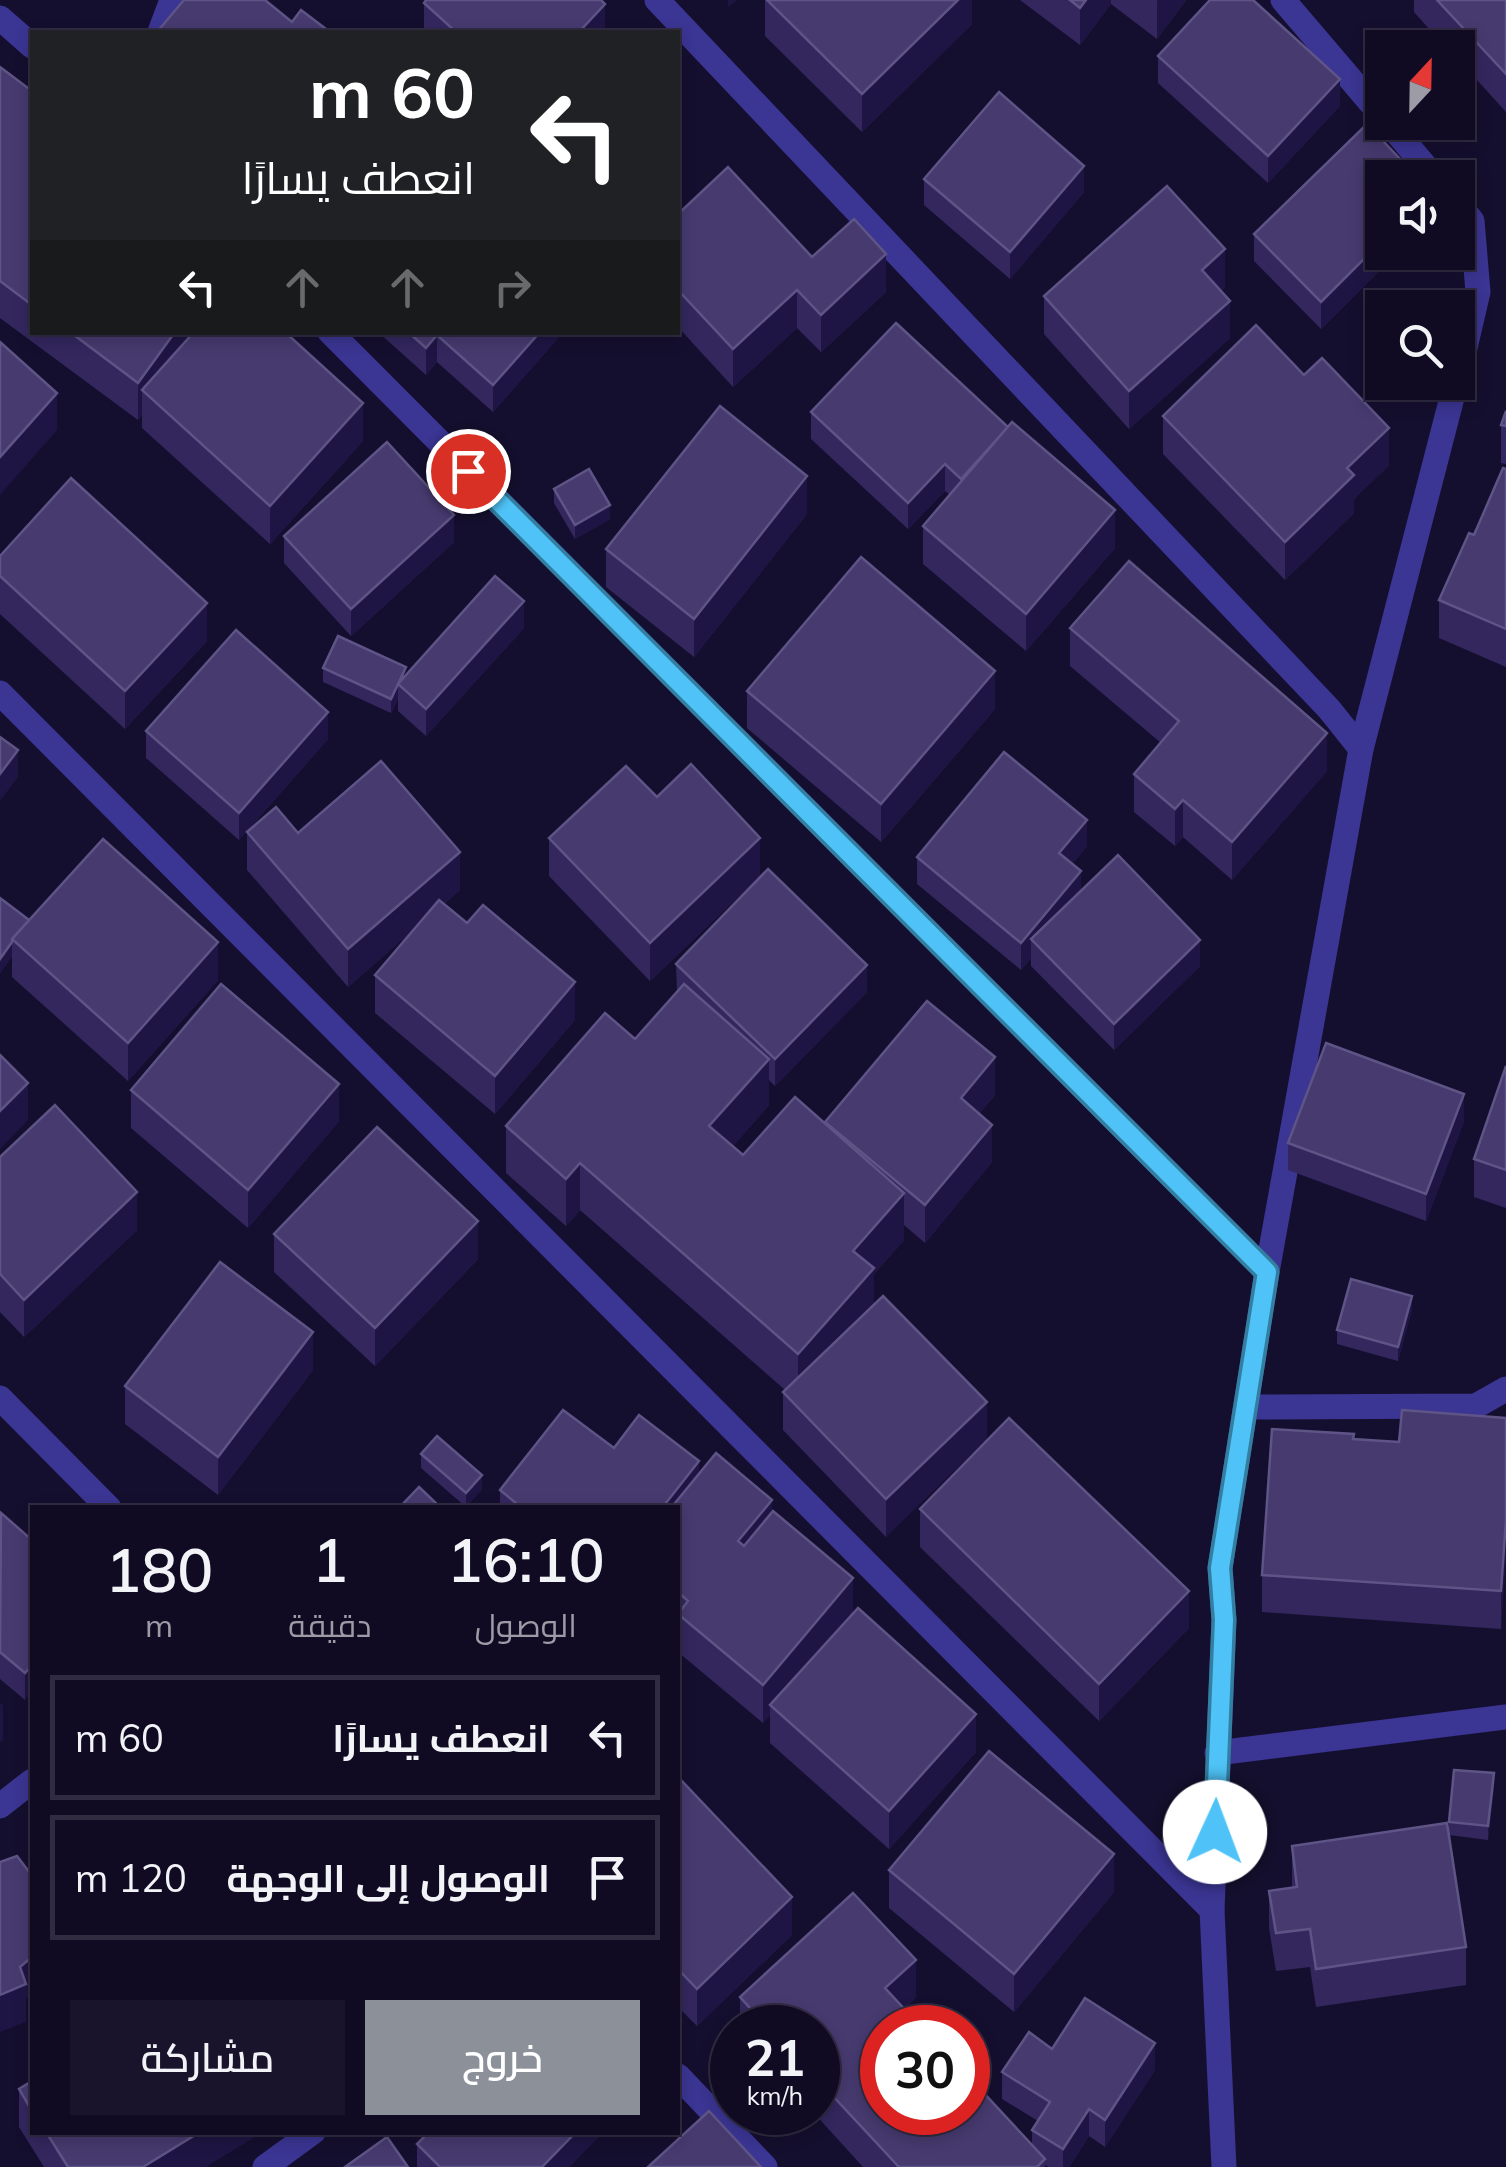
<!DOCTYPE html>
<html lang="ar">
<head>
<meta charset="utf-8">
<style>
  body { margin:0; font-family:Mulish,Cairo,sans-serif; background:#19142b; color:#f1f3f6; direction:rtl; height:100vh; display:flex; flex-direction:column; font-size:38px; white-space:nowrap }
  * { box-sizing:border-box; margin:0 }
  p { font-size:32px; color:#9c9ba6 }
  .icon { flex:none; width:55px; height:55px; fill:none; stroke:currentColor; stroke-width:2; stroke-linecap:round; stroke-linejoin:round }
  .map { position:relative; flex:1; overflow:hidden; direction:ltr }
  .sheet { position:absolute; left:30px; top:1505px; width:650px; height:630px; display:flex; flex-direction:column; background:#100b23; border-radius:0px; box-shadow:0 5px 15px #0003,0 0 0 2px #302b41; direction:rtl }
  .sheet>* { flex:none }
  .top-card { position:absolute; left:30px; top:30px; width:650px; height:305px; border-radius:0px; box-shadow:0 5px 15px #0003,0 0 0 2px #302b41; direction:rtl; background:#202124; color:#fff; overflow:hidden }
  .needle { width:65px; rotate:22deg }
  .fabs { position:absolute; left:1365px; top:30px; display:grid; gap:20px }
  .fabs a { display:grid; place-items:center; width:110px; height:110px; border-radius:0px; background:#100b23; box-shadow:0 5px 15px #0003,0 0 0 2px #302b41; font-size:50px }
  .speed { position:absolute; left:710px; top:2005px; display:flex; gap:20px; font-size:50px; font-weight:700; text-align:center }
  .speed>* { display:grid; place-content:center; width:130px; height:130px; border-radius:50%; background:#100b23; box-shadow:0 5px 15px #0003,0 0 0 2px #302b41; line-height:1 }
  .speed small { font-size:25px; font-weight:400 }
  .speed .limit { border:15px solid #d22; background:#fff; color:#111 }
  .pin { position:absolute; display:grid; place-items:center; width:85px; height:85px; color:#fff; margin:-42px; border:5px solid #fff; border-radius:50%; box-shadow:0 2px 10px #0007 }
  .me { position:absolute; width:110px; margin:-55px; rotate:2deg; stroke-linejoin:round; filter:drop-shadow(0 0 8px #0008) }
  .turn { display:flex; align-items:center; gap:35px; height:210px; padding:0 40px; font-size:45px }
  .turn .icon { width:130px; height:130px; stroke-width:2.5 }
  .turn b { display:block; font-size:70px; line-height:85px }
  .lanes { display:flex; align-items:center; height:95px; padding:0 40px; background:#0003; justify-content:center; gap:50px; direction:ltr }
  .lanes .off { opacity:.35 }
  .eta { display:flex; justify-content:space-evenly; align-items:center; height:170px; text-align:center }
  .eta b { font-size:60px; font-weight:600; line-height:70px }
  .primary-button { display:flex; gap:20px; margin-top:auto; padding:20px 40px }
  .primary-button a { flex:1; height:115px; border-radius:0px; background:#8c9099; color:#fff; font-size:40px; font-weight:600; line-height:115px; text-align:center }
  .primary-button a+a { background:#19142b; color:#f1f3f6 }
  ul { padding:0; list-style:none }
  li { display:flex; align-items:center; gap:30px; height:125px; margin:0 20px 15px; padding:0 20px; border:5px solid #302b41; border-radius:0px }
  li div { flex:1 }
  li b { display:block; font-size:38px }
  li em { font-style:normal }
  .map>svg:first-child { display:block }
  .lines { fill:none; stroke-linecap:round; stroke-linejoin:round }
  .minor { stroke:#3b3593; stroke-width:25 }
  .wall { fill:#33275e }
  .shaded-wall { fill:#1f1544 }
  .building { fill:#463a6f; stroke:#5e5486; stroke-width:2.5 }
  .route-casing { stroke:#337fa1; stroke-width:25 }
  .route { stroke:#4fc3f7; stroke-width:18 }
</style>
</head>
<body>
<div class="map">
<svg width="1506" height="2167" viewBox="0 0 1506 2167">
  <rect width="100%" height="100%" fill="#150f2f"/>
  <g class="lines">
    <!-- minor -->
    <g class="minor">
      <polyline points="657,0 1329,709 1361,749"/>
      <polyline points="1283,0 1382,116"/>
      <polyline points="0,18 32,46"/>
      <polyline points="160,32 172,0"/>
      <polyline points="1388,122 1435,178"/>
      <polyline points="1458,204 1472,221 1478,292 1458,378"/>
      <polyline points="330,332 1267,1272"/>
      <polyline points="0,693 1212,1910"/>
      <polyline points="0,1398 109,1508"/>
      <polyline points="1247,1407 1476,1406 1506,1389"/>
      <polyline points="1217,1753 1506,1717"/>
      <polyline points="0,1806 32,1781"/>
      <polyline points="678,2076 765,2167"/>
      <polyline points="265,2167 313,2132"/>
      <polyline points="1224,2167 1212,1910 1224,1620 1220,1568 1267,1272 1361,749 1456,382"/>
    </g>
  </g>
  <!-- wall -->
  <g class="wall">
    <polygon points="765,0 972,0 972,24 862,132 765,36"/>
    <polygon points="1020,0 1186,0 1157,39 1111,4 1080,45"/>
    <polygon points="1414,0 1506,0 1506,112 1458,59 1458,48 1446,48 1414,12"/>
    <polygon points="424,3 605,31 604,32 427,32 424,29"/>
    <polygon points="1158,56 1340,106 1268,183 1158,83"/>
    <polygon points="0,67 32,91 32,332 285,332 363,441 270,544 142,428 142,415 138,420 0,318"/>
    <polygon points="924,179 1084,192 1010,279 924,205"/>
    <polygon points="678,214 812,257 886,292 821,352 797,328 733,387 678,327"/>
    <polygon points="1254,234 1382,252 1398,252 1321,329 1254,261"/>
    <polygon points="1225,287 1221,291 1230,338 1129,429 1044,334 1044,296"/>
    <polygon points="896,323 1115,548 1026,651 923,564 923,526 950,495 945,491 908,529 811,439 811,412"/>
    <polygon points="378,332 560,332 560,336 493,412 437,362 426,375"/>
    <polygon points="1506,411 1506,464 1501,463 1501,425"/>
    <polygon points="1163,416 1389,465 1354,499 1354,513 1285,580 1163,454"/>
    <polygon points="1506,469 1506,667 1439,638 1439,600"/>
    <polygon points="554,489 610,519 575,539 554,503"/>
    <polygon points="807,514 694,657 606,587 606,549"/>
    <polygon points="284,536 454,542 351,636 284,563"/>
    <polygon points="0,556 207,641 125,729 0,614"/>
    <polygon points="524,628 426,736 398,711 398,699 391,713 323,682 323,668 406,675"/>
    <polygon points="1070,628 1327,771 1232,880 1183,837 1175,846 1134,812 1134,774 1161,743 1070,666"/>
    <polygon points="747,691 995,709 881,842 747,728"/>
    <polygon points="146,731 328,739 239,840 146,758"/>
    <polygon points="657,797 760,876 650,981 549,876 549,838"/>
    <polygon points="247,832 298,833 460,890 444,904 575,1020 495,1114 375,1013 375,975 412,931 348,987 247,870"/>
    <polygon points="1087,846 1072,864 1081,891 1200,966 1114,1050 1031,966 1031,958 1021,970 917,884 917,857"/>
    <polygon points="0,898 29,920 218,980 128,1081 12,977 12,956 0,973"/>
    <polygon points="676,964 867,992 775,1086 769,1080 769,1105 733,1146 743,1155 825,1123 995,1095 979,1114 992,1162 925,1243 904,1225 904,1240 874,1274 874,1304 987,1402 886,1537 783,1430 783,1392 785,1390 580,1210 566,1226 506,1173 506,1126 635,1039 677,992"/>
    <polygon points="1506,1066 1506,1208 1474,1197 1474,1159"/>
    <polygon points="131,1090 339,1121 248,1228 131,1128"/>
    <polygon points="1464,1121 1426,1221 1288,1170 1288,1143"/>
    <polygon points="0,1157 137,1230 24,1337 0,1312"/>
    <polygon points="274,1234 478,1259 375,1366 274,1272"/>
    <polygon points="1412,1309 1398,1361 1337,1344 1337,1330"/>
    <polygon points="313,1370 218,1495 125,1424 125,1386"/>
    <polygon points="1506,1418 1501,1629 1262,1612 1262,1575 1354,1439 1399,1442"/>
    <polygon points="614,1448 699,1474 772,1512 853,1613 976,1752 889,1849 770,1743 770,1715 763,1723 678,1652 678,1508 500,1508 500,1490"/>
    <polygon points="421,1454 482,1489 466,1507 421,1468"/>
    <polygon points="920,1509 1189,1628 1099,1721 920,1547"/>
    <polygon points="0,1514 32,1540 25,1700 0,1679"/>
    <polygon points="678,1779 792,1935 697,2026 678,2007"/>
    <polygon points="1494,1787 1488,1840 1449,1835 1449,1822"/>
    <polygon points="1292,1846 1466,1947 1466,1985 1316,2007 1310,1967 1276,1971 1269,1928 1269,1891 1292,1888"/>
    <polygon points="889,1870 1114,1892 1014,2012 889,1908"/>
    <polygon points="740,1997 916,1997 904,2009 1032,2146 1032,2130 1038,2121 1002,2099 1002,2072 1052,2049 1155,2070 1105,2147 1089,2136 1069,2167 1049,2167 1045,2165 1045,2167 863,2167 813,2112 818,2112 818,2028 740,2028"/>
    <polygon points="32,2081 32,2132 262,2132 205,2167 44,2167 19,2127 19,2089"/>
    <polygon points="429,2132 603,2132 569,2167 417,2167 417,2144"/>
  </g>
  <!-- shaded-wall -->
  <g class="shaded-wall">
    <polygon points="728,0 737,0 728,7"/>
    <polygon points="958,0 972,0 972,24 862,132 862,94"/>
    <polygon points="1086,0 1111,0 1111,4 1080,45 1080,8"/>
    <polygon points="1158,0 1186,0 1157,39 1157,1"/>
    <polygon points="605,4 605,31 604,32 579,32"/>
    <polygon points="1340,79 1340,106 1268,183 1268,156"/>
    <polygon points="1084,166 1084,192 1010,279 1010,252"/>
    <polygon points="1382,241 1382,252 1398,252 1321,329 1321,302"/>
    <polygon points="1225,249 1225,287 1202,307 1202,270"/>
    <polygon points="886,254 886,292 821,352 821,315"/>
    <polygon points="797,290 797,328 733,387 733,349"/>
    <polygon points="1230,301 1230,338 1129,429 1129,391"/>
    <polygon points="175,332 203,332 142,390 142,415 138,420 138,383"/>
    <polygon points="540,332 560,332 560,336 493,412 493,385"/>
    <polygon points="437,335 437,362 426,375 426,348"/>
    <polygon points="57,393 57,430 0,495 0,457"/>
    <polygon points="363,403 363,441 270,544 270,506"/>
    <polygon points="1389,428 1389,465 1354,499 1354,513 1285,580 1285,542 1347,468"/>
    <polygon points="945,464 945,491 908,529 908,503"/>
    <polygon points="807,476 807,514 694,657 694,619"/>
    <polygon points="610,505 610,519 575,539 575,525"/>
    <polygon points="1115,510 1115,548 1026,651 1026,614"/>
    <polygon points="454,515 454,542 351,636 351,609"/>
    <polygon points="524,601 524,628 426,736 426,709"/>
    <polygon points="207,603 207,641 125,729 125,691"/>
    <polygon points="995,671 995,709 881,842 881,804"/>
    <polygon points="398,685 398,699 391,713 391,699"/>
    <polygon points="328,712 328,739 239,840 239,813"/>
    <polygon points="1327,733 1327,771 1232,880 1232,842"/>
    <polygon points="18,750 18,777 0,801 0,774"/>
    <polygon points="1183,800 1183,837 1175,846 1175,809"/>
    <polygon points="1087,820 1087,846 1059,879 1059,853"/>
    <polygon points="760,838 760,876 650,981 650,943"/>
    <polygon points="460,852 460,890 348,987 348,949"/>
    <polygon points="1081,871 1081,898 1031,939 1031,958 1021,970 1021,943"/>
    <polygon points="1200,940 1200,966 1114,1050 1114,1024"/>
    <polygon points="12,942 12,956 0,973 0,959"/>
    <polygon points="218,942 218,980 128,1081 128,1043"/>
    <polygon points="867,965 867,992 775,1086 775,1059"/>
    <polygon points="575,982 575,1020 495,1114 495,1076"/>
    <polygon points="995,1057 995,1095 961,1136 961,1098"/>
    <polygon points="769,1059 769,1105 709,1173 709,1126"/>
    <polygon points="28,1083 28,1120 0,1149 0,1111"/>
    <polygon points="339,1084 339,1121 248,1228 248,1190"/>
    <polygon points="1464,1094 1464,1121 1426,1221 1426,1194"/>
    <polygon points="992,1125 992,1162 925,1243 925,1205"/>
    <polygon points="580,1163 580,1210 566,1226 566,1179"/>
    <polygon points="137,1192 137,1230 24,1337 24,1300"/>
    <polygon points="904,1193 904,1240 874,1274 874,1315 798,1401 798,1354 853,1251"/>
    <polygon points="478,1221 478,1259 375,1366 375,1328"/>
    <polygon points="1412,1296 1412,1309 1398,1361 1398,1347"/>
    <polygon points="313,1332 313,1370 218,1495 218,1457"/>
    <polygon points="987,1402 987,1439 886,1537 886,1499"/>
    <polygon points="699,1461 699,1488 678,1508 662,1508"/>
    <polygon points="482,1475 482,1489 466,1507 466,1493"/>
    <polygon points="772,1500 772,1538 738,1579 738,1541"/>
    <polygon points="1506,1520 1506,1557 1501,1629 1501,1591"/>
    <polygon points="853,1578 853,1615 770,1705 770,1715 763,1723 763,1685"/>
    <polygon points="1189,1591 1189,1628 1099,1721 1099,1684"/>
    <polygon points="32,1665 32,1691 25,1700 25,1673"/>
    <polygon points="3,1703 3,1740 0,1742 0,1705"/>
    <polygon points="976,1714 976,1752 889,1849 889,1811"/>
    <polygon points="1494,1773 1494,1787 1488,1840 1488,1826"/>
    <polygon points="1114,1854 1114,1892 1014,2012 1014,1974"/>
    <polygon points="792,1897 792,1935 697,2026 697,1989"/>
    <polygon points="32,1957 32,1994 26,1999 26,2022 0,2032 0,1995 20,1967"/>
    <polygon points="916,1960 916,1997 885,2026 885,1988"/>
    <polygon points="1155,2043 1155,2070 1105,2147 1105,2120"/>
    <polygon points="1089,2109 1089,2136 1069,2167 1063,2167 1063,2149"/>
    <polygon points="200,2132 262,2132 205,2167 143,2167"/>
    <polygon points="576,2132 603,2132 569,2167 542,2167"/>
  </g>
  <!-- building -->
  <g class="building">
    <polygon points="184,0 265,0 292,22 301,10 330,32 157,32"/>
    <polygon points="426,0 601,0 605,4 579,32 456,32 424,3"/>
    <polygon points="767,0 958,0 862,94"/>
    <polygon points="1070,0 1086,0 1080,8"/>
    <polygon points="1210,0 1253,0 1340,79 1268,156 1158,56"/>
    <polygon points="1437,0 1506,0 1506,74"/>
    <polygon points="0,67 32,91 32,305 0,281"/>
    <polygon points="999,92 1084,166 1010,252 924,179"/>
    <polygon points="1367,124 1418,178 1382,178 1382,241 1321,302 1254,234"/>
    <polygon points="728,167 812,257 854,219 886,254 821,315 797,290 733,349 678,290 678,214"/>
    <polygon points="1167,186 1225,249 1202,270 1230,301 1129,391 1044,296"/>
    <polygon points="896,323 1008,427 961,479 945,464 908,503 811,412"/>
    <polygon points="1256,325 1304,375 1322,358 1389,428 1347,468 1354,475 1285,542 1163,416"/>
    <polygon points="70,332 175,332 138,383"/>
    <polygon points="194,332 285,332 363,403 270,506 142,390"/>
    <polygon points="408,332 540,332 493,385 437,335 426,348"/>
    <polygon points="0,342 57,393 0,457"/>
    <polygon points="720,406 807,476 694,619 606,549"/>
    <polygon points="1506,411 1506,426 1501,425"/>
    <polygon points="1012,422 1115,510 1026,614 923,526"/>
    <polygon points="387,442 454,515 351,609 284,536"/>
    <polygon points="1503,468 1506,469 1506,629 1439,600 1469,533 1474,535"/>
    <polygon points="589,469 610,505 575,525 554,489"/>
    <polygon points="71,478 207,603 125,691 0,576 0,556"/>
    <polygon points="861,557 995,671 881,804 747,691"/>
    <polygon points="1129,561 1327,733 1232,842 1183,800 1175,809 1134,774 1179,721 1070,628"/>
    <polygon points="495,576 524,601 426,709 398,684"/>
    <polygon points="236,630 328,712 239,813 146,731"/>
    <polygon points="338,636 406,667 391,699 323,668"/>
    <polygon points="0,737 18,750 0,774"/>
    <polygon points="1004,752 1087,820 1059,853 1081,871 1021,943 917,857"/>
    <polygon points="381,761 460,852 348,949 247,832 276,807 298,833"/>
    <polygon points="691,764 760,838 650,943 549,838 626,766 657,797"/>
    <polygon points="103,839 218,942 128,1043 12,939"/>
    <polygon points="1118,855 1200,940 1114,1024 1031,939"/>
    <polygon points="768,869 867,965 775,1059 676,964"/>
    <polygon points="0,898 29,920 12,939 12,942 0,959"/>
    <polygon points="439,900 467,923 483,905 575,982 495,1076 375,975"/>
    <polygon points="221,984 339,1084 248,1190 131,1090"/>
    <polygon points="684,984 769,1059 709,1126 743,1155 795,1097 904,1193 853,1251 874,1268 798,1354 580,1163 566,1179 506,1126 605,1013 635,1039"/>
    <polygon points="927,1001 995,1057 961,1098 992,1125 925,1205 825,1122"/>
    <polygon points="1326,1043 1464,1094 1426,1194 1288,1143"/>
    <polygon points="0,1055 28,1083 0,1111"/>
    <polygon points="1506,1066 1506,1170 1474,1159"/>
    <polygon points="55,1105 137,1192 24,1300 0,1274 0,1157"/>
    <polygon points="377,1127 478,1221 375,1328 274,1234"/>
    <polygon points="220,1262 313,1332 218,1457 125,1386"/>
    <polygon points="1351,1279 1412,1296 1398,1347 1337,1330"/>
    <polygon points="883,1296 987,1402 886,1499 783,1392"/>
    <polygon points="563,1410 614,1448 639,1415 699,1461 662,1508 522,1508 500,1490"/>
    <polygon points="1402,1410 1506,1418 1506,1520 1501,1591 1262,1575 1272,1429 1354,1434 1353,1439 1399,1442"/>
    <polygon points="1009,1418 1189,1591 1099,1684 920,1509"/>
    <polygon points="437,1436 482,1475 466,1493 421,1454"/>
    <polygon points="716,1453 772,1500 738,1541 744,1546 773,1511 853,1578 763,1685 678,1614 688,1601 678,1592 678,1508 671,1508"/>
    <polygon points="419,1487 441,1508 399,1508"/>
    <polygon points="1,1513 32,1540 32,1665 25,1673 0,1652"/>
    <polygon points="858,1608 976,1714 889,1811 770,1705"/>
    <polygon points="989,1751 1114,1854 1014,1974 889,1870"/>
    <polygon points="1454,1770 1494,1773 1488,1826 1449,1822"/>
    <polygon points="679,1778 792,1897 697,1989 678,1969"/>
    <polygon points="1447,1823 1466,1947 1316,1969 1310,1929 1276,1933 1269,1891 1297,1887 1292,1846"/>
    <polygon points="17,1856 30,1873 32,1879 32,1957 20,1967 26,1984 0,1995 0,1862"/>
    <polygon points="853,1893 916,1960 885,1988 922,2028 882,2028 882,2112 968,2112 968,2076 1045,2159 1037,2167 899,2167 818,2080 818,2028 768,2028 740,1997"/>
    <polygon points="1085,1998 1155,2043 1105,2120 1089,2109 1063,2149 1032,2130 1050,2102 1002,2072 1029,2032 1052,2049"/>
    <polygon points="32,2081 32,2111 19,2089"/>
    <polygon points="709,2111 761,2167 648,2167"/>
    <polygon points="46,2132 200,2132 143,2167 68,2167"/>
    <polygon points="429,2132 576,2132 542,2167 440,2167 417,2144"/>
    <polygon points="387,2137 408,2167 345,2167"/>
  </g>
  <g class="lines">
    <defs>
      <polyline id="route" points="468,471 1267,1272 1220,1568 1224,1620 1215,1832"/>
    </defs>
    <!-- route casing -->
    <use href="#route" class="route-casing"/>
    <!-- route -->
    <use href="#route" class="route"/>
  </g>
</svg>
<div class="fabs">
<a><svg class="needle" viewBox="-14 -14 28 28"><path d="M0-13l5 13h-10z" fill="#e53935"/><path d="M0 13l5-13h-10z" fill="#9c9ba6"/></svg></a>
<a><svg class="icon" aria-label="sound" viewBox="0 0 24 24"><path d="M4 9h4l5-4v14l-5-4H4zM17 9q2 3 0 6"/></svg></a>
<a><svg class="icon" aria-label="search" viewBox="0 0 24 24"><circle cx="10" cy="10" r="6"/><path d="M15 15l6 6"/></svg></a>
</div>
<div class="speed"><div>21<small>km/h</small></div><div class="limit">30</div></div>
<div class="pin" style="left:468px;top:471px;background:#d93025"><svg class="icon" aria-label="arrive" viewBox="0 0 24 24"><path d="M6 21V4h12l-3 4 3 4H6"/></svg></div>
<svg class="me" style="left:1215px;top:1832px" viewBox="-20 -20 40 40"><circle r="19" fill="#fff"/><path d="M0-13L10 11 0 6-10 11z" fill="#4fc3f7"/></svg>
<div class="top-card">
<div class="turn"><svg class="icon" aria-label="left" viewBox="0 0 24 24"><path d="M17 20v-9H6M10 6l-5 5 5 5"/></svg><div><b>60 m</b>انعطف يسارًا</div></div>
<div class="lanes"><svg class="icon" aria-label="left" viewBox="0 0 24 24"><path d="M17 20v-9H6M10 6l-5 5 5 5"/></svg><svg class="icon off" aria-label="ahead" viewBox="0 0 24 24"><path d="M12 20V5M6 11l6-6 6 6"/></svg><svg class="icon off" aria-label="ahead" viewBox="0 0 24 24"><path d="M12 20V5M6 11l6-6 6 6"/></svg><svg class="icon off" aria-label="right" viewBox="0 0 24 24"><path d="M7 20v-9h11M14 6l5 5-5 5"/></svg></div>
</div>
<section class="sheet">
<div class="eta">
<div><b>16:10</b><p>الوصول</p></div>
<div><b>1</b><p>دقيقة</p></div>
<div><b>180</b><p>m</p></div>
</div>
<ul>
<li><svg class="icon" aria-label="left" viewBox="0 0 24 24"><path d="M17 20v-9H6M10 6l-5 5 5 5"/></svg><div><b>انعطف يسارًا</b></div><em>60 m</em></li>
<li><svg class="icon" aria-label="arrive" viewBox="0 0 24 24"><path d="M6 21V4h12l-3 4 3 4H6"/></svg><div><b>الوصول إلى الوجهة</b></div><em>120 m</em></li>
</ul>
<div class="primary-button"><a>خروج</a><a>مشاركة</a></div>
</section>
</div>
</body>
</html>
